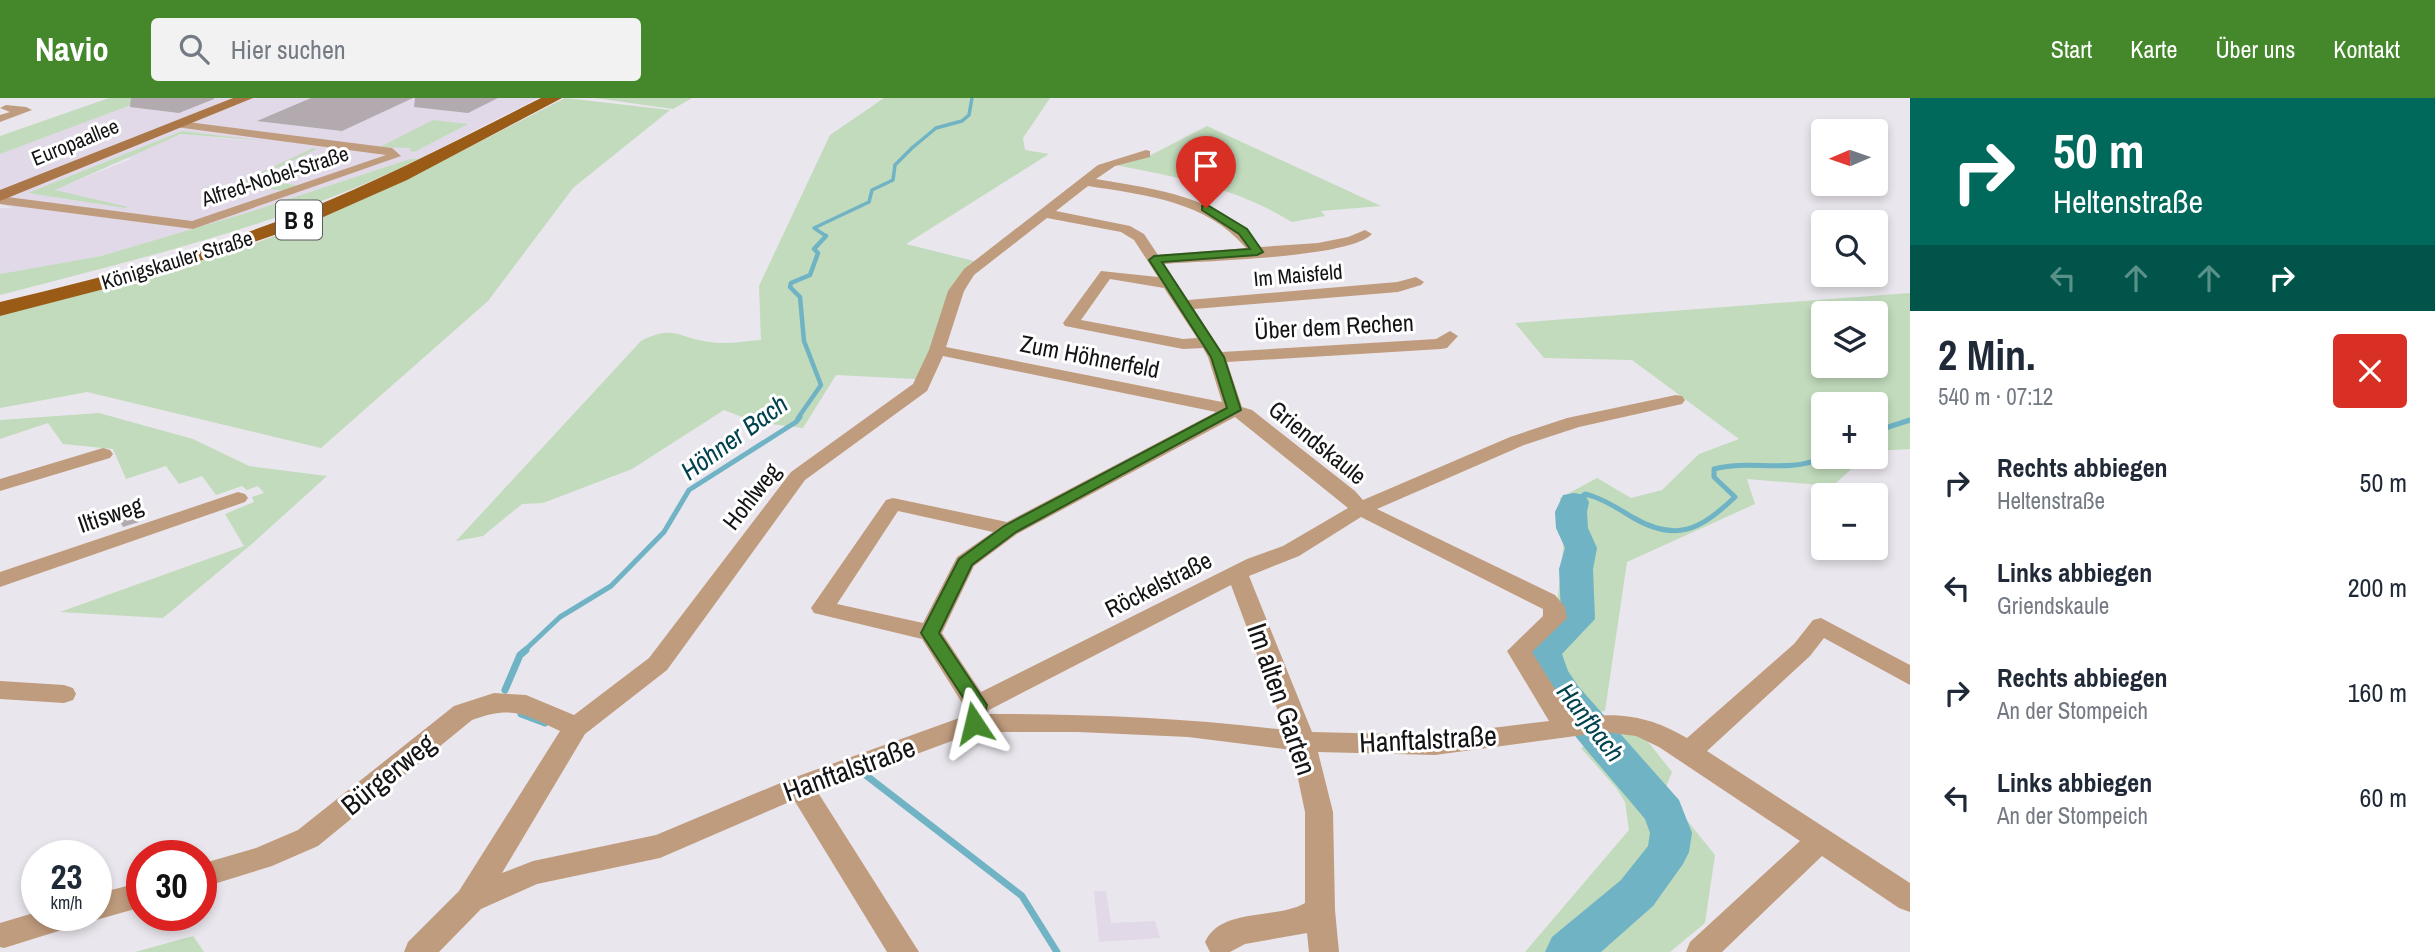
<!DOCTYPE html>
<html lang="de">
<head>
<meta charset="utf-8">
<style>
  body { margin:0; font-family:"Archivo Narrow",sans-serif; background:#f2f2f3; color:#1f2937; height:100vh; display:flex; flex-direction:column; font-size:26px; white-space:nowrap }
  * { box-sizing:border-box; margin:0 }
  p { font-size:23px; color:#747a83 }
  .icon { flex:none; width:38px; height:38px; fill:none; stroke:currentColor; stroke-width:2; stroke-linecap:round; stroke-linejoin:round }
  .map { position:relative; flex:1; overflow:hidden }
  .drawer { display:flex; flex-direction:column; background:#fff; width:525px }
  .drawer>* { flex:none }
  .hud { background:#00695c; color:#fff; overflow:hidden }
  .needle { width:46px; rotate:268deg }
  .tools { position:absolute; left:1811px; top:21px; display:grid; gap:14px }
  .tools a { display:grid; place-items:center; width:77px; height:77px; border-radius:7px; background:#fff; box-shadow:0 4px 10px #0003; font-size:35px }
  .speed { position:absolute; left:21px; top:742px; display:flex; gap:14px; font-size:35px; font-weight:700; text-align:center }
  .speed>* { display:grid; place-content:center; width:91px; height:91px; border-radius:50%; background:#fff; box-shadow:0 4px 10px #0003; line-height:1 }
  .speed small { font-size:18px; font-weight:400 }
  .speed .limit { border:10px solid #d22; background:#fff; color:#111 }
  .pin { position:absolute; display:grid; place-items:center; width:60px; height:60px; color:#fff; margin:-72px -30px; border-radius:50% 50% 50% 0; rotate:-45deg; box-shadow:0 0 7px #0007 }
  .pin .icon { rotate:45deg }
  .me { position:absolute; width:77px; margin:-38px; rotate:350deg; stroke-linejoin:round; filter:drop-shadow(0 0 5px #0008) }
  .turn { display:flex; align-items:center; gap:24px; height:147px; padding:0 28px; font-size:32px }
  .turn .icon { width:91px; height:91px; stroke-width:2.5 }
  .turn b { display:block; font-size:49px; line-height:60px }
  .lanes { display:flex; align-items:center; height:66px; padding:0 28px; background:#0003; justify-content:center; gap:35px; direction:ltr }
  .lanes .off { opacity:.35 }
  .round { display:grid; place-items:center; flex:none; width:74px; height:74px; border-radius:7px; background:#f2f2f3 }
  .head { display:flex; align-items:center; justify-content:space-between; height:119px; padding:0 28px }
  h1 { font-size:42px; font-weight:800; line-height:52px }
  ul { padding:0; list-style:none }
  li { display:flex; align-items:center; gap:21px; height:105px; padding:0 28px }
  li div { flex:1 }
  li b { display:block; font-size:26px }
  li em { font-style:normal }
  header { display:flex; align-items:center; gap:42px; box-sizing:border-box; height:98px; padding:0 35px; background:#44882b; color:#fff }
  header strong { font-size:33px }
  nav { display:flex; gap:38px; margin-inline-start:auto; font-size:24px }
  .search { width:490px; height:63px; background:#f2f2f3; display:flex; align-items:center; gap:18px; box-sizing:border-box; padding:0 24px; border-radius:7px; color:#747a83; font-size:26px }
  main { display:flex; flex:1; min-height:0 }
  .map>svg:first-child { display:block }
  .built { fill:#e1d9e7; fill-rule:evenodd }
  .green { fill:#c1dbbc; fill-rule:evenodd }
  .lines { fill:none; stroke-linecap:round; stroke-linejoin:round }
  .stream-far3 { stroke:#70b3c5; stroke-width:3.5 }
  .stream-far2 { stroke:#70b3c5; stroke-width:4.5 }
  .stream-far1 { stroke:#70b3c5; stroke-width:5 }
  .stream { stroke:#70b3c5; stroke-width:7 }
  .river { fill:#70b3c5; fill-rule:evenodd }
  .building { fill:#b2aaae }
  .street { fill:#c09c7e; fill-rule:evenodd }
  .secondary { fill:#ab7748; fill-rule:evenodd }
  .primary { fill:#9a5b17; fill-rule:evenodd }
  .route { fill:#44882b; stroke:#2c581c; stroke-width:2 }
  .labels { text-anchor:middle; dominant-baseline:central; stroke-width:6; stroke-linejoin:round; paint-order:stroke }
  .far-street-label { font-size:21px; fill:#141315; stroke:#fff }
  .shield { fill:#fff; stroke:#5a5a5b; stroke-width:2 }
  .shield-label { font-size:23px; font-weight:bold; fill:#141315 }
  .street-label { font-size:24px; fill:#141315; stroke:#fff }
  .water-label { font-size:26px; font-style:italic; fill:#01424f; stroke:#fff }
  .near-street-label { font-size:28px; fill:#141315; stroke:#fff }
</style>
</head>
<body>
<header>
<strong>Navio</strong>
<div class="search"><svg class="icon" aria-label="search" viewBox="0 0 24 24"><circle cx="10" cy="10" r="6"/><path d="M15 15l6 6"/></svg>Hier suchen</div>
<nav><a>Start</a><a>Karte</a><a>Über uns</a><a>Kontakt</a></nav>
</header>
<main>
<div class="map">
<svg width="1910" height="854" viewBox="0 0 1910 854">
  <rect width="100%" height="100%" fill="#eae6ed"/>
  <!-- built -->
  <g class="built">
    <path d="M150 0H538L419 61H410L243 116 101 158 0 176V110H13L0 106V56ZM182 33 262 44 182 36 127 59 131 61 53 92 125 110 29 95Z"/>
    <polygon points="1094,793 1106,793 1111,825 1155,823 1160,840 1099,844"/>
  </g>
  <!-- green -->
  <g class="green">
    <polygon points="109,0 150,0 0,56 0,38"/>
    <polygon points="565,0 670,12 573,90 488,203 321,350 87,294 0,310 0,216 230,155 311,124 440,64"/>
    <polygon points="595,0 692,0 673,11"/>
    <path d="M884 0H1050L1023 40 1025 52 1049 56 906 146 978 164 936 252 916 281 836 277 803 330 755 324 724 312 632 371 543 405 522 406 483 438 456 443 641 243C674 226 678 240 710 244 726 247 745 243 761 242L759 188 830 37Z"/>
    <polygon points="433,22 468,26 414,54 410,53 411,50 380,49"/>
    <path d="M1207 28 1381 108 1321 113 1325 118 1292 124C1237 90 1178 79 1115 67L1147 59Z"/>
    <polygon points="182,33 264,43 181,36 55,92 128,109 125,110 28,95"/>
    <polygon points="313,50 317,51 254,81 301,88 287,93 234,87"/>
    <path d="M410 61H419C287 126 142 160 0 197V176L101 158 243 116Z"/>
    <path d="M1910 195V351L1876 353V306H1824V359H1864L1833 388 1747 381 1755 406 1627 464 1605 613 1576 618 1537 566 1555 526 1564 442 1560 400 1597 380 1631 400 1662 392 1699 356 1739 341 1632 262 1544 260 1515 225ZM1824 215H1876V268H1824Z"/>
    <polygon points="99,315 193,341 249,368 327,378 253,445 163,520 60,514 244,448 225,416 254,404 252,399 264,395 258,388 247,392 242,388 216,397 202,378 179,386 166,368 126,381 113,351 63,346 48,325 0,341 0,322"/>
    <polygon points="1605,635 1641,635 1672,674 1664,694 1715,757 1705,825 1670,854 1525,854 1629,732 1625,704 1617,691 1581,650 1585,648 1586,637"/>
    <polygon points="193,838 204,854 135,854"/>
  </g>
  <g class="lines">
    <!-- stream-far3 -->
    <polyline class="stream-far3" points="824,140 826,138 814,130 869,104 872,92 893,82 895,67 912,50 936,30 962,23 969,17 972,0"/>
    <!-- stream-far2 -->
    <polyline class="stream-far2" points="798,320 821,287 804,243 800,199 790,189 791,185 810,177 818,155 814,151 826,138"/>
    <!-- stream-far1 -->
    <g class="stream-far1">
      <polyline points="1876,333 1910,322"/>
      <path d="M1574 404 1585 396 1592 398C1607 403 1619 411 1632 419 1676 445 1700 432 1735 399L1714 379V371C1750 361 1787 376 1822 360L1824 351"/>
      <polyline points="524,553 560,519 611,488 664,434 689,392 796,324 800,319"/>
    </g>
    <!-- stream -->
    <g class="stream">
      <polyline points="505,592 520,557 526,552"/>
      <polyline points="521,616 545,625"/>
      <polyline points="863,675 1022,798 1057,854"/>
    </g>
    <!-- river -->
    <path class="river" d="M1574 395 1585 397 1589 404 1587 414 1588 430 1597 450 1593 471 1595 521 1562 556 1568 573 1578 588 1679 702 1692 735 1689 754 1683 766 1653 808 1601 854H1545L1552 839 1621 782 1648 748 1650 735 1645 721C1607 674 1545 612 1526 556L1540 533 1561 517 1559 471 1565 450 1556 430 1555 414 1563 397Z"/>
  </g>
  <!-- building -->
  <g class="building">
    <polygon points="131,0 214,0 214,1 179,15 130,9"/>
    <polygon points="311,0 413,0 342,33 257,23"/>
    <polygon points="415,0 498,0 468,15 414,9"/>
    <polygon points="132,410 139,424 123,429 116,416"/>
  </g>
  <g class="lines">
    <!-- street -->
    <g class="street">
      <polygon points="6,7 26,9 32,12 0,24 0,17 10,14 0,10"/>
      <polygon points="180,23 392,50 401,58 193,131 0,106 0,98 192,123 386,57 176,29 174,27"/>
      <path d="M1146 52 1150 53V59L1115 68 1096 81C1160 92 1216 97 1261 149L1318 145 1348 139 1365 132 1372 136C1350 160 1203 163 1164 166L1188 202 1397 184 1416 179 1424 184 1421 187 1398 194 1194 211 1222 254 1436 241 1450 233 1458 238 1447 250 1441 251 1227 264 1242 309 1252 312 1355 393 1363 402 1510 339 1567 320 1676 297 1682 298 1685 302 1682 306 1579 329 1524 347 1377 411 1555 497 1565 509 1567 520 1532 554 1573 620C1619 614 1647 617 1687 640L1794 546 1813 522 1821 520 1910 567V587L1824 540 1810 558 1707 653 1910 785V814L1899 810 1822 758 1722 854H1686L1690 844 1800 743 1659 649 1636 638 1605 634 1435 657 1318 654 1333 714 1335 812 1339 854H1309L1307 835 1245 846 1230 854H1210L1205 844C1221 809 1276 822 1305 805V714L1292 652 1188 639 1078 634H976L817 693 919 854H887L794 702 660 760 537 786 481 811 439 854H404L408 844 459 793 560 633C524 616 512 607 472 622L318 748 272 768 201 790V766L256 750 298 732 454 608 494 595 526 597 574 617 649 560 791 374 913 286 929 252 948 193 964 171 1098 67ZM1088 88C1146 97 1206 103 1246 150L1158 157 1144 136 1130 128 1056 113ZM1047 120 1121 134 1134 142 1158 179 1101 173 1063 225 1065 228 1183 251 1203 250 1208 259 1222 304 946 249 964 193 974 177ZM1110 181 1164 190 1197 240 1183 241 1081 222ZM943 258 1216 314 1007 424 893 400 886 402 811 510 814 515 922 541 964 608 962 619 790 681 656 737 533 763 502 775 585 636 667 572 805 382 927 293ZM1235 319 1348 410 1283 448 1247 461 981 594 942 535 974 468 1017 436ZM898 413 993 434 957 459 923 525 837 506ZM1361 419 1543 511V518L1507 553 1549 623 1435 637 1312 634 1249 478 1299 458ZM1231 487 1285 632C1184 620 1090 616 988 616L989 612Z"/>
      <polygon points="103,350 110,352 113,356 110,360 0,393 0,381"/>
      <polygon points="238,394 245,396 248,400 245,404 0,489 0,474"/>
      <polygon points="0,583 64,587 73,590 76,596 73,602 64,605 0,601"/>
      <polygon points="142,784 142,809 96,822 85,818 96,817 96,796"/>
      <polygon points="37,814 37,817 85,817 81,826 4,850 0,849 0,825"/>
    </g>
    <!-- secondary -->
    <polygon class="secondary" points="233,0 253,0 0,103 0,92"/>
    <!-- primary -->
    <path class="primary" d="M541 0H562L407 82 312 124 162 176 0 218V204C102 180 204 153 301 114 383 81 462 40 541 0Z"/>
  </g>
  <!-- route -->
  <polygon class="route" points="1202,108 1209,108 1247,131 1263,154 1257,157 1162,164 1224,259 1241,312 1016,434 972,467 939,535 987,607 981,630 967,630 964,625 968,607 921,535 959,461 1004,428 1227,310 1211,259 1149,162 1154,158 1250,151 1239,136 1202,112"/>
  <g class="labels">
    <!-- far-street labels -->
    <g class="far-street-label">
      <text transform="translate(75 44) rotate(-22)">Europaallee</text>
      <text transform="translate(275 78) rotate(-18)">Alfred-Nobel-Straße</text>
      <text transform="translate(177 162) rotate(-17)">Königskauler Straße</text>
      <text transform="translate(1298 177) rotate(-5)">Im Maisfeld</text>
    </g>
    <!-- shield labels -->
    <rect class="shield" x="276" y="102.5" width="46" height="39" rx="5"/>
    <g class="shield-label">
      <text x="299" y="122">B 8</text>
    </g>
    <!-- street labels -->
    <g class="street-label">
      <text transform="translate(1334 228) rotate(-3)">Über dem Rechen</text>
      <text transform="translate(1090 258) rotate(11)">Zum Höhnerfeld</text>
      <text transform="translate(1318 344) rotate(39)">Griendskaule</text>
      <text transform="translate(751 398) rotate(-52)">Hohlweg</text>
      <text transform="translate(110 416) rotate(-19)">Iltisweg</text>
      <text transform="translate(1158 486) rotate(-27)">Röckelstraße</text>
    </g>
    <!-- water labels -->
    <g class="water-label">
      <text transform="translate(734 339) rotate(-36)">Höhner Bach</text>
      <text transform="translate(1591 624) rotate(52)">Hanfbach</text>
    </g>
    <!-- near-street labels -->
    <g class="near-street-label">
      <text transform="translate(1282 601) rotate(71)">Im alten Garten</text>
      <text transform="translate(1428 641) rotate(-3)">Hanftalstraße</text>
      <text transform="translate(849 671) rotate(-20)">Hanftalstraße</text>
      <text transform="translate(388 676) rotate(-39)">Bürgerweg</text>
    </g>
  </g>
</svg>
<div class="tools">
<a><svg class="needle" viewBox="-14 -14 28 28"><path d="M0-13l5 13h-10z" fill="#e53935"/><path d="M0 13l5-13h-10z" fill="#747a83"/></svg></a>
<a><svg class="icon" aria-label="search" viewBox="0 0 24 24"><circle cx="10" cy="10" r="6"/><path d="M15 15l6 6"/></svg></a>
<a><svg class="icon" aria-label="layers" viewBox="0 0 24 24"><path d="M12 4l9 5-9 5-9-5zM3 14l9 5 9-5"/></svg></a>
<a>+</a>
<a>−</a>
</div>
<div class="speed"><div>23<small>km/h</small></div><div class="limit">30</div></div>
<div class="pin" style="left:1206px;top:110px;background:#d93025"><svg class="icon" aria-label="arrive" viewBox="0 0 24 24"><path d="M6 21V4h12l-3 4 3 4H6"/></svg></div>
<svg class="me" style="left:974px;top:625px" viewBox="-20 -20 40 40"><path d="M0-17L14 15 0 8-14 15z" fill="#44882b" stroke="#fff" stroke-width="4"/></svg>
</div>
<section class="drawer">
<div class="hud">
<div class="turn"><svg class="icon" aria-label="right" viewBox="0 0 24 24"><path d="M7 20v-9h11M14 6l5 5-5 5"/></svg><div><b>50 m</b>Heltenstraße</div></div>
<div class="lanes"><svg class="icon off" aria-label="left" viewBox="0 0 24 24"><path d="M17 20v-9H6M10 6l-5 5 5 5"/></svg><svg class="icon off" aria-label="ahead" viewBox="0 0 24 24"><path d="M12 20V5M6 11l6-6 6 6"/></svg><svg class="icon off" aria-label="ahead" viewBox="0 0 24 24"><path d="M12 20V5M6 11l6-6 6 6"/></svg><svg class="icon" aria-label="right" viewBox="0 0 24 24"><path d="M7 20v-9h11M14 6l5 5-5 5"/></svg></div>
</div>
<div class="head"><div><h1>2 Min.</h1><p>540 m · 07:12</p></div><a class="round" style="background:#d93025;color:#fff"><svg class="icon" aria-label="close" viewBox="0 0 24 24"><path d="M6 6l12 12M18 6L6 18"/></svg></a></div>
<ul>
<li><svg class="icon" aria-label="right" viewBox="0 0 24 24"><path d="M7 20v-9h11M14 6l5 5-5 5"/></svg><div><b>Rechts abbiegen</b><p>Heltenstraße</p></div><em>50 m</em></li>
<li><svg class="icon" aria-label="left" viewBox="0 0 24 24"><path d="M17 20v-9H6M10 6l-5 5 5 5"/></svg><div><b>Links abbiegen</b><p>Griendskaule</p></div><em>200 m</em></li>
<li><svg class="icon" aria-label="right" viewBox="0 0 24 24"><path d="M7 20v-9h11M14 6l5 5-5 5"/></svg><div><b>Rechts abbiegen</b><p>An der Stompeich</p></div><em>160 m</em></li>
<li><svg class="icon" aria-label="left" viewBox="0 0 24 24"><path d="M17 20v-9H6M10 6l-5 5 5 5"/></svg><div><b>Links abbiegen</b><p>An der Stompeich</p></div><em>60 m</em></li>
</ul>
</section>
</main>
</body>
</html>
